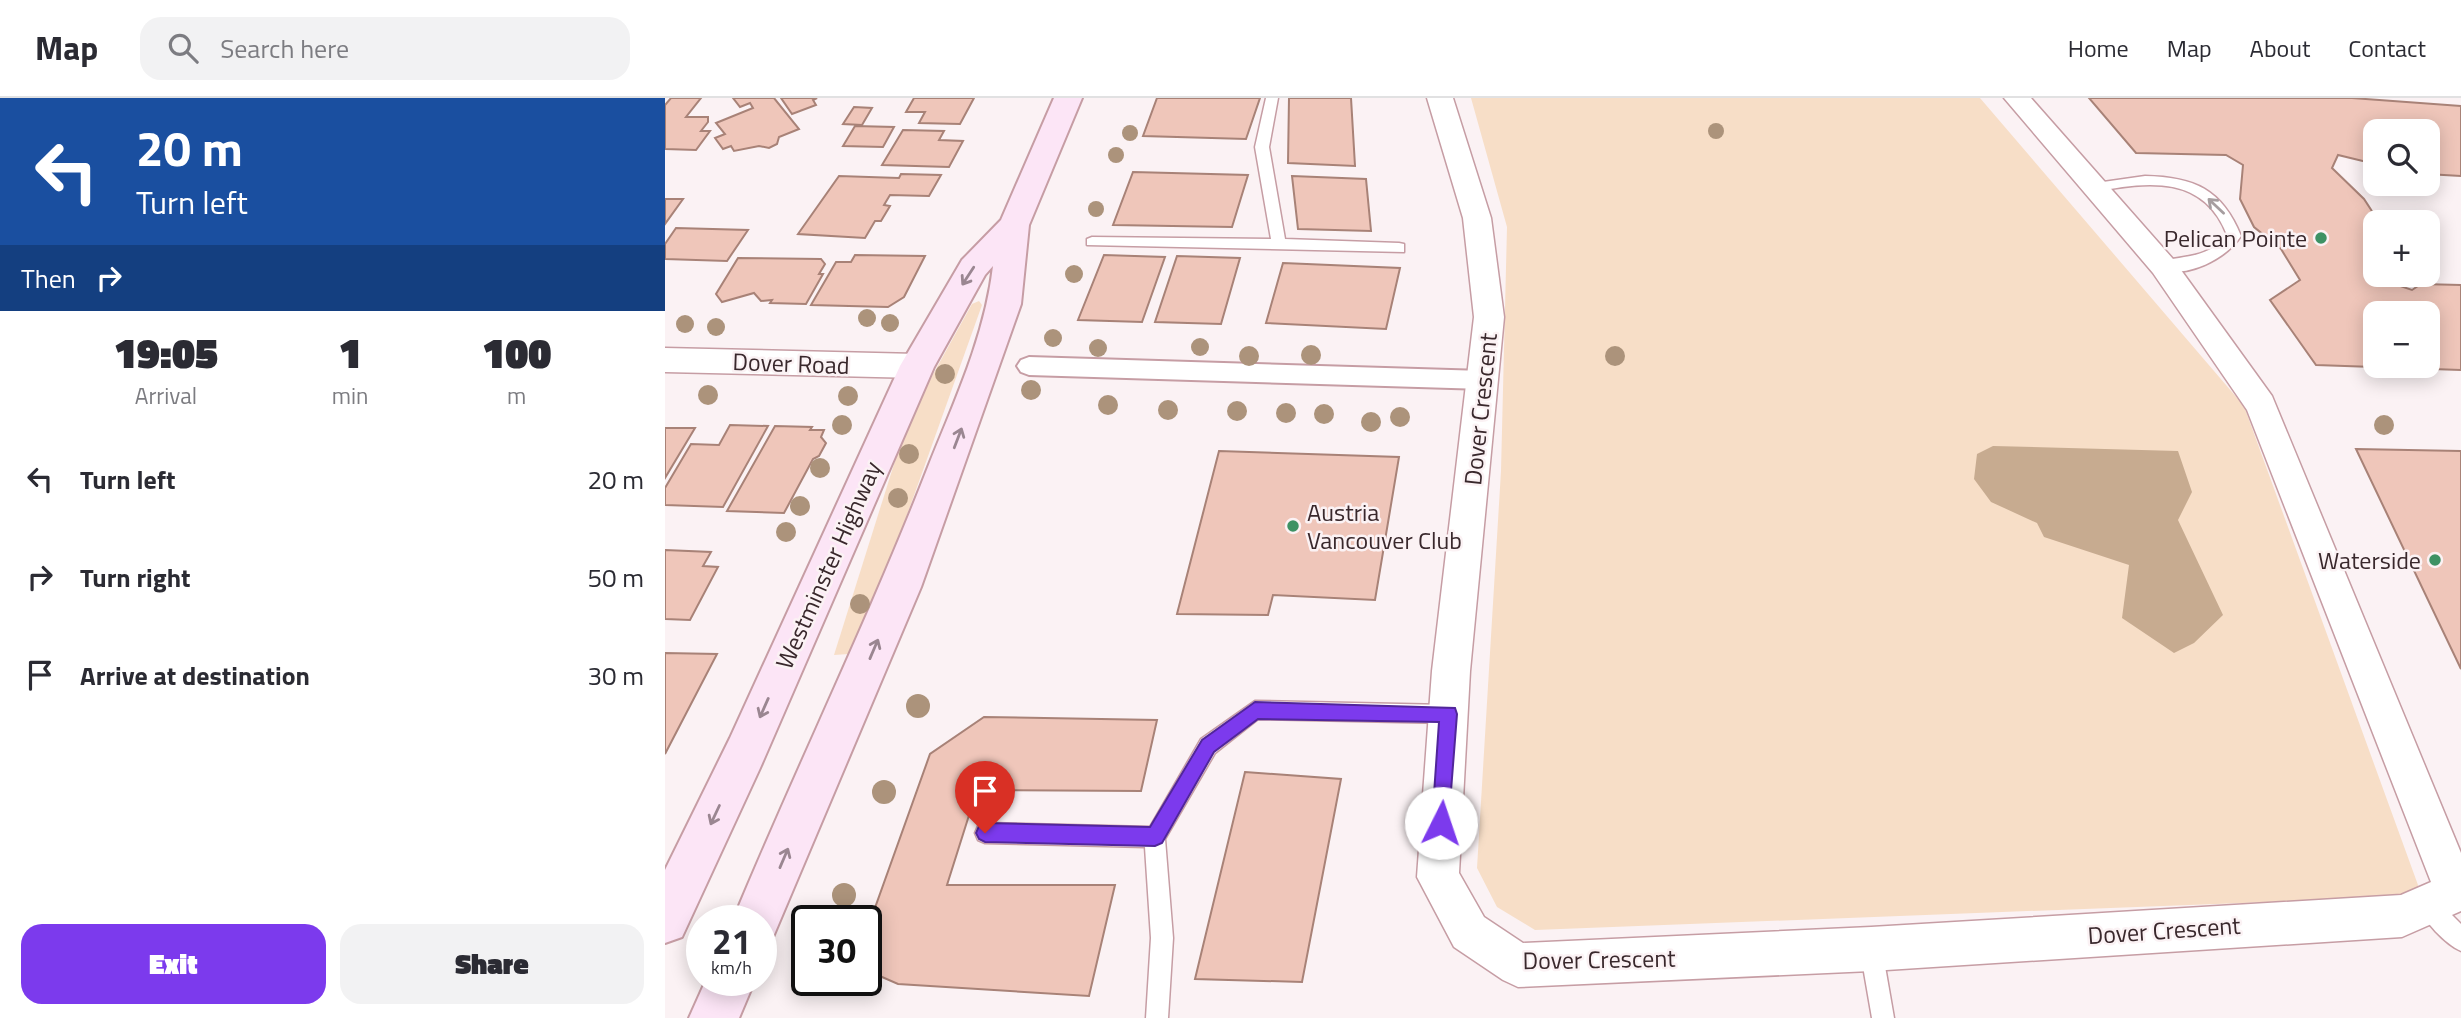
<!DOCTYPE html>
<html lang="en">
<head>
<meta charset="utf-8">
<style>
  body { margin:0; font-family:"Titillium Web",sans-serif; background:#f2f2f3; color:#2b2b33; height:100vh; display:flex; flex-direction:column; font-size:26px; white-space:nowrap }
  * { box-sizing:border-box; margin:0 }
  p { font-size:23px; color:#7c7c81 }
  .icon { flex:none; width:38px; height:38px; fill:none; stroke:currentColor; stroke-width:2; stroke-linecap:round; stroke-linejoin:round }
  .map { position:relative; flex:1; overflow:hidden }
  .drawer { display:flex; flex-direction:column; background:#fff; width:665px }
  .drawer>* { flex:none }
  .guide { background:#1a4fa0; color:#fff; overflow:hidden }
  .buttons { position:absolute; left:1698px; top:21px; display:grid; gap:14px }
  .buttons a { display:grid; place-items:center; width:77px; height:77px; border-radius:14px; background:#fff; box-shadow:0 4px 18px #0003; font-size:35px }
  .speed { position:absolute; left:21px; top:807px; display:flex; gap:14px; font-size:35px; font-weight:700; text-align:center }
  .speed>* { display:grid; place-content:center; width:91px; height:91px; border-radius:50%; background:#fff; box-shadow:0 4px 18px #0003; line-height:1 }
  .speed small { font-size:18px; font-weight:400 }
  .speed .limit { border:4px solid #111; border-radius:10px; background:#fff; color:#111 }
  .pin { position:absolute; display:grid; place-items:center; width:60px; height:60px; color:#fff; margin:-72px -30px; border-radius:50% 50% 50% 0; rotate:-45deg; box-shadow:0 0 7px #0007 }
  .pin .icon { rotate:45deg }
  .me { position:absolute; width:77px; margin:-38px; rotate:4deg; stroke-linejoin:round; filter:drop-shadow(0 0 5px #0008) }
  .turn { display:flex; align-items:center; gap:24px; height:147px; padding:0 21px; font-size:32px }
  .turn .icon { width:91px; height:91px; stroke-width:2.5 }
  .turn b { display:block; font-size:49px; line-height:60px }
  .then { display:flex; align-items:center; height:66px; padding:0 21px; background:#0003; gap:14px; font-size:26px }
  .eta { display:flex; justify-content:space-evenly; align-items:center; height:119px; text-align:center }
  .eta b { font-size:42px; font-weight:800; line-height:49px }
  .button { display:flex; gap:14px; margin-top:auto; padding:14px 21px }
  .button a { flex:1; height:80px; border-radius:21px; background:#7c3aed; color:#fff; font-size:28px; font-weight:800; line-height:80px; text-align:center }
  .button a+a { background:#f2f2f3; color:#2b2b33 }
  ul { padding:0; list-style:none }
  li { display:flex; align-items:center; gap:21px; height:98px; padding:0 21px }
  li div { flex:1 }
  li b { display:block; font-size:26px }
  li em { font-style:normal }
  header { display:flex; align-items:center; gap:42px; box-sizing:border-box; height:98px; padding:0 35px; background:#fff; border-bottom:2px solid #e1e1e2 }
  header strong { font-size:33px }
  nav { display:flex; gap:38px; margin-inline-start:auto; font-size:24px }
  .search { width:490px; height:63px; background:#f2f2f3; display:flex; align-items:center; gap:18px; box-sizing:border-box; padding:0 24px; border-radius:21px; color:#7c7c81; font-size:26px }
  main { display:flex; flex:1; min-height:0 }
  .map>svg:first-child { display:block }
  .green { fill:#f7dec7 }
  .forest { fill:#c7ab90 }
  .building { fill:#efc6ba; stroke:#a88277; stroke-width:2; fill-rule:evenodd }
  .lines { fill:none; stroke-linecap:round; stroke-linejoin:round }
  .service-casing { stroke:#c69da4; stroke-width:3 }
  .pedestrian-casing { stroke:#c69da4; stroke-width:4 }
  .minor-casing { stroke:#c69da4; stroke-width:3 }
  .secondary-casing { stroke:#c69da4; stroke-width:4 }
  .service { fill:#fff; fill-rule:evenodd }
  .pedestrian { fill:#fff; fill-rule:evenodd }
  .minor { fill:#fff; fill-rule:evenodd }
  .secondary { fill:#fce5f6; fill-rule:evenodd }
  .tree { fill:#ac937b }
  .oneway { stroke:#a69ea0 }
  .oneway2 { stroke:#9a8691 }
  .route { fill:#7c3aed; stroke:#51269a; stroke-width:2 }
  .poi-dot { fill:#3d9264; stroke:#fbf2f4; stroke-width:2.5 }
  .labels { text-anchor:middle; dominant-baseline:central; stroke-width:5; stroke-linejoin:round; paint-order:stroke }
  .poi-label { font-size:24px; fill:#39282c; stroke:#fbf2f4; text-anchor:end }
  .street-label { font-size:24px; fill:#39282c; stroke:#fbf2f4 }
</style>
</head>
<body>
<header>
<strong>Map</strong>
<div class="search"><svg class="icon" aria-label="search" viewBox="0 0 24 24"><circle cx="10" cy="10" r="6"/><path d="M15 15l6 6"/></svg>Search here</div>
<nav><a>Home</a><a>Map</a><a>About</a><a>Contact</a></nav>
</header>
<main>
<section class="drawer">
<div class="guide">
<div class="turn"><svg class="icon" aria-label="left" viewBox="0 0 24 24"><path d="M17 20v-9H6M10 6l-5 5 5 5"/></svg><div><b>20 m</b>Turn left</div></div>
<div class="then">Then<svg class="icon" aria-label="right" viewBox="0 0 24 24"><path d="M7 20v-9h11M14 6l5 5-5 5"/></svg></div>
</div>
<div class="eta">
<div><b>19:05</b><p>Arrival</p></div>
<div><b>1</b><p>min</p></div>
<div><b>100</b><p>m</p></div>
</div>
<ul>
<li><svg class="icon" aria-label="left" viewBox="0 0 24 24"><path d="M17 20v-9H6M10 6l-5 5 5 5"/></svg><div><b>Turn left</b></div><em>20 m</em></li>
<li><svg class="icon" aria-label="right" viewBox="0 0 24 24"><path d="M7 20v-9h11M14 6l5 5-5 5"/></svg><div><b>Turn right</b></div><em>50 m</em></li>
<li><svg class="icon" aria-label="arrive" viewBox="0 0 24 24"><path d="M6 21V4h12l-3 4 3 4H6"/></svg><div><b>Arrive at destination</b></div><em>30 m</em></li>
</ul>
<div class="button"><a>Exit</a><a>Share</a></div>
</section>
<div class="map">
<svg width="1796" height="920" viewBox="0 0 1796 920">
  <rect width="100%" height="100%" fill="#fbf2f4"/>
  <!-- green -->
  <g class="green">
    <polygon points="806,0 1315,0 1579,308 1757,798 870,832 832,809 812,770 836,373 842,129"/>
    <polygon points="314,203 317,207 232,445 184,556 169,557 230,363 251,307 307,206"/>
  </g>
  <!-- forest -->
  <polygon class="forest" points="1328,348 1513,353 1527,394 1513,422 1558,517 1529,545 1509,555 1457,520 1464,467 1379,439 1372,425 1326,404 1309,381 1312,356"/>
  <!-- building -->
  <g class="building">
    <polygon points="6,0 36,0 21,19 43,19 43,24 36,33 45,33 31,52 0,51 0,7"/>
    <polygon points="68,0 109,0 134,31 114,39 112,46 104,50 94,48 69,53 66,48 58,51 50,40 60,36 51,25 88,10 85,5 75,9"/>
    <polygon points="116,0 152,0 148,2 151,7 127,16"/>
    <polygon points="249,0 309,0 295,26 254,25 260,14 241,14"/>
    <polygon points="492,0 595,0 581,41 478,38"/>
    <polygon points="624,0 686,0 690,68 623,65"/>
    <path d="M1424 0H1687L1796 8V78L1762 76V33H1710V66L1673 57 1667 70 1699 101 1714 124H1710V177H1729L1726 185 1747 192 1756 186 1796 187V272L1651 267 1605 202 1635 182 1616 151 1589 129 1575 101 1578 67 1561 57 1471 55ZM1710 215H1762V268H1710Z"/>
    <polygon points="189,9 207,10 197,27 178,26"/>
    <polygon points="190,28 229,29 218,49 178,48"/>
    <polygon points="238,32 279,33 274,42 298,43 284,69 217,67"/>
    <polygon points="468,74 583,77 567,129 448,127"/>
    <polygon points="236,76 276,77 264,98 225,97 219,107 225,108 216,123 210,123 200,140 133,136 174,78 234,80"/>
    <polygon points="627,78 701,81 706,133 633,131"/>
    <polygon points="0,101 18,101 0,126"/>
    <polygon points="11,130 83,132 62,163 0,161 0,146"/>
    <polygon points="190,157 260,158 239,199 223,209 146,207 171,164 186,164"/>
    <polygon points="439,157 500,159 477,224 413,222"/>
    <polygon points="512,158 575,160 556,226 490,224"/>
    <polygon points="73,160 156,161 160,166 154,176 158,176 141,206 105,205 107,202 96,203 89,195 57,204 51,196"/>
    <polygon points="618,165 735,170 721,231 601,225"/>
    <polygon points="65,327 103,328 58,409 0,407 0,390 26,346 54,347"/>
    <polygon points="110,328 147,329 145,332 159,332 156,339 161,345 154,358 148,361 119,415 62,413"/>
    <polygon points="0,330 30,330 0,380"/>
    <polygon points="1691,351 1796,353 1796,571"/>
    <polygon points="554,353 734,359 710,502 608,497 603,517 512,516"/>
    <polygon points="0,452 46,454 38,468 53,469 25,522 0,521"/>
    <polygon points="0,555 52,556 0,656"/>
    <polygon points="319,619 492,622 476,693 312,692 282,787 450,787 424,898 233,886 201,872 201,835 265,656"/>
    <polygon points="580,674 676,681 637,884 530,881"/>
  </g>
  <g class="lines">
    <defs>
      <g id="service">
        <polygon points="601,0 613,0 604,49 620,141 734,145 739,146 739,154 422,147 422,141 427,139 606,141 590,49"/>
        <path d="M1480 78C1529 79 1557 91 1576 138 1560 162 1522 180 1493 172V164C1520 157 1542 161 1562 137 1539 77 1483 83 1429 94L1422 89 1424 86Z"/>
        <polygon points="590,603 783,607 790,610 793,616 790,622 783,625 593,621 550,655 500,741 508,840 503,920 481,920 486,840 480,749 320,745 313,742 310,735 313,728 320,725 485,729 536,641"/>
        <path d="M1763 796 1770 800 1796 826V853C1780 846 1759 823 1752 807L1756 800Z"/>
        <polygon points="1206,840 1214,843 1217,851 1229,920 1207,920 1195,851 1198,843"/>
      </g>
      <polygon id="pedestrian" points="364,259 819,273 827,276 831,282 827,288 819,291 364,277 356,274 352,268 356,262"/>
      <g id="minor">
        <polygon points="762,0 788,0 826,120 839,219 805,573 794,775 819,819 858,845 1206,829 1736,797 1766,784 1582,312 1488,175 1339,0 1366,0 1508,161 1607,298 1796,755 1796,813 1737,839 1206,873 853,889 838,882 789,849 752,779 767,573 809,219 798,120"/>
        <polygon points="0,250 252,256 263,260 267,268 263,276 252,280 0,274"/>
      </g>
      <g id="secondary">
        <path d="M389 0H417L364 127 356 206 256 489 108 839 96 843V822H68C131 670 203 523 263 369 289 304 320 238 328 168L320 177 269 269 95 670 17 839 0 845V772L65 640 235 268 297 162 336 122Z"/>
        <polygon points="41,882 90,882 74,920 24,920"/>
      </g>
    </defs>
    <!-- service casing -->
    <use href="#service" class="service-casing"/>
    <!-- pedestrian casing -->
    <use href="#pedestrian" class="pedestrian-casing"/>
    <!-- minor casing -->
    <use href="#minor" class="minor-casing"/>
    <!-- secondary casing -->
    <use href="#secondary" class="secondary-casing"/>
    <!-- service -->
    <use href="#service" class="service"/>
    <!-- pedestrian -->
    <use href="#pedestrian" class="pedestrian"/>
    <!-- minor -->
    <use href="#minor" class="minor"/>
    <!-- secondary -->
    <use href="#secondary" class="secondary"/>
  </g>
  <!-- trees -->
  <g class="tree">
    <circle cx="1051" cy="33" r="8"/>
    <circle cx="465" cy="35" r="8"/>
    <circle cx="451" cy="57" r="8"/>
    <circle cx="431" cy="111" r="8"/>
    <circle cx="409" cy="176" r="9"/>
    <circle cx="202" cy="220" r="9"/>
    <circle cx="225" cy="225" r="9"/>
    <circle cx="20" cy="226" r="9"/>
    <circle cx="51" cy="229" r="9"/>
    <circle cx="388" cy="240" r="9"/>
    <circle cx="535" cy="249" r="9"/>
    <circle cx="433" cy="250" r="9"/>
    <circle cx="646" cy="257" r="10"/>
    <circle cx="584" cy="258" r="10"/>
    <circle cx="950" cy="258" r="10"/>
    <circle cx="280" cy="276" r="10"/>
    <circle cx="366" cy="292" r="10"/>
    <circle cx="43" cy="297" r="10"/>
    <circle cx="183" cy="298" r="10"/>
    <circle cx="443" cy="307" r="10"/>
    <circle cx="503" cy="312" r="10"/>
    <circle cx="572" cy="313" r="10"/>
    <circle cx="621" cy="315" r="10"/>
    <circle cx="659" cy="316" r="10"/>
    <circle cx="735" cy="319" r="10"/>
    <circle cx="706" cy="324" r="10"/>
    <circle cx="177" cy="327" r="10"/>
    <circle cx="1719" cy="327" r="10"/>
    <circle cx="244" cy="356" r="10"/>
    <circle cx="155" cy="370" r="10"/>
    <circle cx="233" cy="400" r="10"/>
    <circle cx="135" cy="408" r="10"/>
    <circle cx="121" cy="434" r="10"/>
    <circle cx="195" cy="506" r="10"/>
    <circle cx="253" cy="608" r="12"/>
    <circle cx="219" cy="694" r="12"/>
    <circle cx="179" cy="797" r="12"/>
  </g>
  <!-- one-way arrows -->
  <defs><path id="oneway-shaft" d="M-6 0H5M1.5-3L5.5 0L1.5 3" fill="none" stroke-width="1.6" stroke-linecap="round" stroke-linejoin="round" transform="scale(1.75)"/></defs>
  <use class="oneway" href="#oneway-shaft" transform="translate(1551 108) rotate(-137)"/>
  <g class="oneway2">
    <use href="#oneway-shaft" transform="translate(303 178) rotate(123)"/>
    <use href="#oneway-shaft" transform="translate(293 340) rotate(-69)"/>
    <use href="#oneway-shaft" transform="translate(209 551) rotate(-67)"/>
    <use href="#oneway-shaft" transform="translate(99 610) rotate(114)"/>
    <use href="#oneway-shaft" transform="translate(50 717) rotate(115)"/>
    <use href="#oneway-shaft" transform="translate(119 760) rotate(-67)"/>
  </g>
  <!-- route -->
  <polygon class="route" points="590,604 790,610 792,616 783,731 776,734 770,731 767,725 774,624 593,621 549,654 497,745 490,748 320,744 314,741 311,735 314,728 320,725 485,729 537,642"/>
  <!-- markers -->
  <g class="poi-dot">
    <circle cx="1656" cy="140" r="7"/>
    <circle cx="628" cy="428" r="7"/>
    <circle cx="1770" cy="462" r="7"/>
  </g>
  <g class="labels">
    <!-- poi labels -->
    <g class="poi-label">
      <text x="1642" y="140">Pelican Pointe</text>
      <text x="642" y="414" text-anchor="start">Austria<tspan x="642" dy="28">Vancouver Club</tspan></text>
      <text x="1756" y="462">Waterside</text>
    </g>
    <!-- street labels -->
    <g class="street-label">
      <text transform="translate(126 265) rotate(2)">Dover Road</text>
      <text transform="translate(815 311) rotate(-84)">Dover Crescent</text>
      <text transform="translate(163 467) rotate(-66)">Westminster Highway</text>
      <text transform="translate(1499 832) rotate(-4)">Dover Crescent</text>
      <text transform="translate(934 861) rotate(-1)">Dover Crescent</text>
    </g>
  </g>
</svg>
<div class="buttons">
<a><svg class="icon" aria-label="search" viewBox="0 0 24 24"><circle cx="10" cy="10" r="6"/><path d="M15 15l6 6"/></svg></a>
<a>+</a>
<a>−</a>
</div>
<div class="speed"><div>21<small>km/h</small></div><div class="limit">30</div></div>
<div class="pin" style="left:320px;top:735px;background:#d93025"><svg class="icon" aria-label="arrive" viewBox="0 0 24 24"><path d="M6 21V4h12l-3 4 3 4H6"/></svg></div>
<svg class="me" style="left:776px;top:725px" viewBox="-20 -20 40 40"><circle r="19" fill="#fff"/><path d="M0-13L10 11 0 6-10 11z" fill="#7c3aed"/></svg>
</div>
</main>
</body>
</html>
